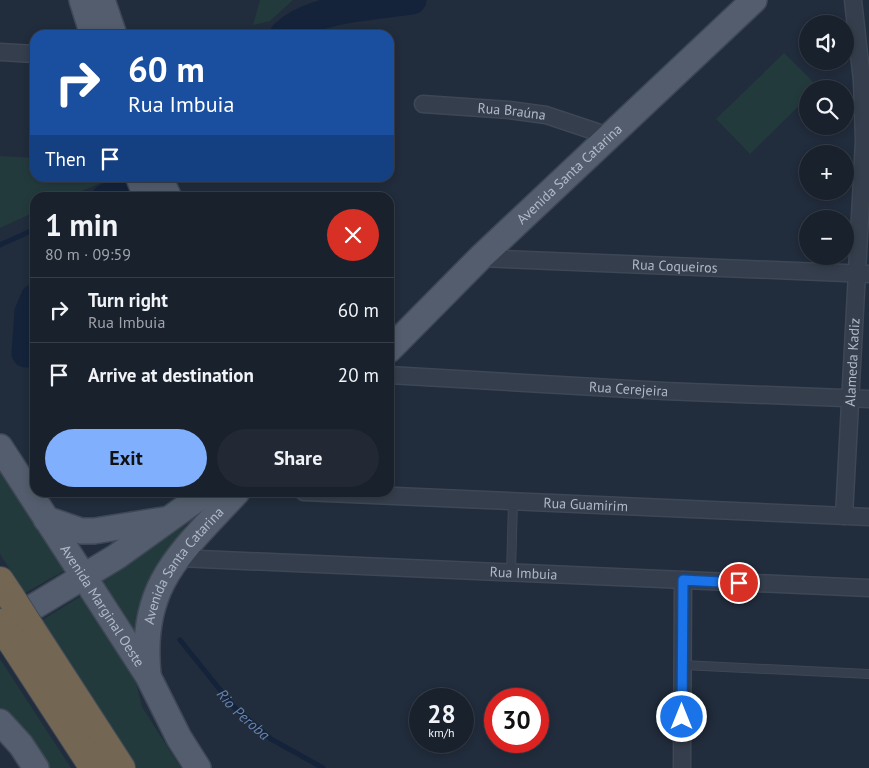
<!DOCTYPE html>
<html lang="en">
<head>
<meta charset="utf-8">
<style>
  body { margin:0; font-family:"PT Sans",sans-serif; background:#222935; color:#f1f3f6; height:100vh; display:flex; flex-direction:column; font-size:19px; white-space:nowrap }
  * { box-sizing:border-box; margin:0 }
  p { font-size:16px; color:#9fa3aa }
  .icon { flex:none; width:28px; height:28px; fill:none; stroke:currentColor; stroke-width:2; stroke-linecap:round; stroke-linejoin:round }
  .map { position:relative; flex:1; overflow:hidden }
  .sheet { position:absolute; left:30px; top:192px; width:364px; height:305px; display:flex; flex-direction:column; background:#19212d; border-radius:15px; box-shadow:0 2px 8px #0003,0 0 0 1px #373e49 }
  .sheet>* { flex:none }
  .banner { position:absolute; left:30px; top:30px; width:364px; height:152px; border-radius:15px; box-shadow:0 2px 8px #0003,0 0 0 1px #373e49; background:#1a4fa0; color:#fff; overflow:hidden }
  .fabs { position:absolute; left:799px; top:15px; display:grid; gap:10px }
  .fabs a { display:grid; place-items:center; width:55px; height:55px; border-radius:50%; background:#19212d; box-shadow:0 2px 8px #0003,0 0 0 1px #373e49; font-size:25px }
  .speed { position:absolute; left:409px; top:688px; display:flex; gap:10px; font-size:25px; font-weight:700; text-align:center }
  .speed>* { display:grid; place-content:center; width:65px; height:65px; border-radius:50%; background:#19212d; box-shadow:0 2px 8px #0003,0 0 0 1px #373e49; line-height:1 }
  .speed small { font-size:12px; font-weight:400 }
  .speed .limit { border:8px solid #d22; background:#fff; color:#111 }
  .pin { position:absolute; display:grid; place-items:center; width:42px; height:42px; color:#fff; margin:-21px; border:2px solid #fff; border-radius:50%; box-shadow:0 1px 5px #0007 }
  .me { position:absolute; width:55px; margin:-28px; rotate:0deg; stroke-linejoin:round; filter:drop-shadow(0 0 4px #0008) }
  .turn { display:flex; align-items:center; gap:18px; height:105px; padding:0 15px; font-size:22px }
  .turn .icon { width:65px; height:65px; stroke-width:2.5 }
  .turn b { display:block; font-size:35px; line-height:42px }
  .then { display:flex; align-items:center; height:48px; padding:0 15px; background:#0003; gap:10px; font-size:19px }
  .round { display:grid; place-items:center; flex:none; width:52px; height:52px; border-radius:26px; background:#222935 }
  .head { display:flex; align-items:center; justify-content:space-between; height:85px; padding:0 15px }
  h1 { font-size:30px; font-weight:700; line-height:38px }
  .primary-button { display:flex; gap:10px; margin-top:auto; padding:10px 15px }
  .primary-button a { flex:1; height:58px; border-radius:30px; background:#80affd; color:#111; font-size:20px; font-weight:700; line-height:58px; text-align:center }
  .primary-button a+a { background:#222935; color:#f1f3f6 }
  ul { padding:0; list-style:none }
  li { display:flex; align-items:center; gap:15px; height:65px; padding:0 15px; border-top:1px solid #373e49 }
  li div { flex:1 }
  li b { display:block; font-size:19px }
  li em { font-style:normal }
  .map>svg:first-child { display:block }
  .green { fill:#233a3d }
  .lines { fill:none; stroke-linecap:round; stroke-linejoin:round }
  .stream { stroke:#14233a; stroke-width:5 }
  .river { stroke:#14233a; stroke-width:29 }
  .lane-casing { stroke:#3e4755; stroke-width:10 }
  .street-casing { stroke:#3e4755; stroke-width:19 }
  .primary-casing { stroke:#3e4755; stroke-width:28 }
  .highway-casing { stroke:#404957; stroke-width:30 }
  .lane { stroke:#353e4c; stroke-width:8 }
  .street { stroke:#353e4c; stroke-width:16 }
  .primary { stroke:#535d6d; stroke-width:25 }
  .highway { stroke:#736652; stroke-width:28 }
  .highway-bridge-casing { stroke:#404957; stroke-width:30; stroke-linecap:butt }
  .highway-bridge { stroke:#736652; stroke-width:28 }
  .route-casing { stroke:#114b97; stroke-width:12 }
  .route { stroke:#1a73e8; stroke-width:9 }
  .labels { text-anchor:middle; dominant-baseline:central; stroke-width:5; stroke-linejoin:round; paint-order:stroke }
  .street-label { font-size:14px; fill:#b0b9c8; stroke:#1a2331 }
  .water-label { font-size:15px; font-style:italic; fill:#6782a9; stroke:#1a2331 }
</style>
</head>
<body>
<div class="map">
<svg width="869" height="768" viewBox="0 0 869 768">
  <rect width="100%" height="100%" fill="#212c3c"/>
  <!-- green -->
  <g class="green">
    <polygon points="260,0 293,0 270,21 253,25"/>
    <polygon points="784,53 818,87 808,89 807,98 750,154 716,119"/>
    <polygon points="0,156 35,158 35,178 112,178 68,197 35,198 35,212 0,228"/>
    <polygon points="0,470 26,512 47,535 79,562 25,593 0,554"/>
    <path d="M187 524C158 564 146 590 134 638L98 584Z"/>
    <polygon points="83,595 133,670 142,707 181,768 135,768 39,622"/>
    <polygon points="0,659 71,768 46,768 0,709"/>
  </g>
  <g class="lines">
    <!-- stream -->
    <g class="stream">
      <polyline points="0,245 35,229"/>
      <path id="s1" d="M180 640 234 707 271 739 323 768"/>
    </g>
    <!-- river -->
    <g class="river">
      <path d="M284 35C312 7 374 6 412 0"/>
      <polyline points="106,198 123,190"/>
      <polyline points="26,353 29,312 35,298"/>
    </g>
    <defs>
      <g id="lane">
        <polyline points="511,573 513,502"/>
        <polyline points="683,665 869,674"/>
      </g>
      <g id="street">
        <polyline points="0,52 35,54"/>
        <path id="s2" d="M423 104 509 110 546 115 597 132"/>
        <path id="s3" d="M480 258 869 274"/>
        <path id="s4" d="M389 375 664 391 869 399"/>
        <path id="s5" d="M304 492 869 517"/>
        <path id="s6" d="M844 516 864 141 862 81 853 0"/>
        <path id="s7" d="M178 558 869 588"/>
        <polyline points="682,768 683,580"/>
      </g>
      <g id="primary">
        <polyline points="82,0 93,35"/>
        <polyline points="102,0 114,35"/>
        <polyline points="139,178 147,198"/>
        <polyline points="160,178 169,198"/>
        <path id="s8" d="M389 350 480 258 754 0"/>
        <path id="s9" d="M0 447 148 676 179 738 198 768"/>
        <polyline points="46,519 81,531 94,531 163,520"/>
        <polyline points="5,624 116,557 207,492"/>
        <path id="s10" d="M148 674C139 584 181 553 237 492"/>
        <polyline points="0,722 21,745 36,768"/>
      </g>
      <g id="highway">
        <polyline points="0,581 10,596"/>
        <polyline points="31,629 121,768"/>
        <polyline points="12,642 94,768"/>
      </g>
    </defs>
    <!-- lane casing -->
    <use href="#lane" class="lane-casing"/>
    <!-- street casing -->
    <use href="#street" class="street-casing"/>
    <!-- primary casing -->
    <use href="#primary" class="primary-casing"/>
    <!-- highway casing -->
    <use href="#highway" class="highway-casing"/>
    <!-- lane -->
    <use href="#lane" class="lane"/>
    <!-- street -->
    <use href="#street" class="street"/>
    <!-- primary -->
    <use href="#primary" class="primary"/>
    <!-- highway -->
    <use href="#highway" class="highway"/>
    <defs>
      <g id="highway-bridge">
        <polyline points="10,596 31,629"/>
        <polyline points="0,623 12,642"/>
      </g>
    </defs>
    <!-- highway-bridge casing -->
    <use href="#highway-bridge" class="highway-bridge-casing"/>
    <!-- highway-bridge -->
    <use href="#highway-bridge" class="highway-bridge"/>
  </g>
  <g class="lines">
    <defs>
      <polyline id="route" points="682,717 683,580 739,583"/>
    </defs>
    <!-- route casing -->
    <use href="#route" class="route-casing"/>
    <!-- route -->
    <use href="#route" class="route"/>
  </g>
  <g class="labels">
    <!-- street labels -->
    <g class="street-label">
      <text stroke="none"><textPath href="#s2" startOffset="89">Rua Braúna</textPath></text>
      <text stroke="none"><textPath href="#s8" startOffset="252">Avenida Santa Catarina</textPath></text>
      <text stroke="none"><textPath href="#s3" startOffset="195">Rua Coqueiros</textPath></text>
      <text stroke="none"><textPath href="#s6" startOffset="154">Alameda Kadiz</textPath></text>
      <text stroke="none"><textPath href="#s4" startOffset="240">Rua Cerejeira</textPath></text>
      <text stroke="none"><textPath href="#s5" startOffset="282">Rua Guamirim</textPath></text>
      <text stroke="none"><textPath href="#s10" startOffset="119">Avenida Santa Catarina</textPath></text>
      <text stroke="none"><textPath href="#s7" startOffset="346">Rua Imbuia</textPath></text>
      <text stroke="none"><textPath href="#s9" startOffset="189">Avenida Marginal Oeste</textPath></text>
    </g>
    <!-- water labels -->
    <g class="water-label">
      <text stroke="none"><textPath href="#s1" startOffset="98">Rio Peroba</textPath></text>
    </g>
  </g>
</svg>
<div class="fabs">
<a><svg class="icon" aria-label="sound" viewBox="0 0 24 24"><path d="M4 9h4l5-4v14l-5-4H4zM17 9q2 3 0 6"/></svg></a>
<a><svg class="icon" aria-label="search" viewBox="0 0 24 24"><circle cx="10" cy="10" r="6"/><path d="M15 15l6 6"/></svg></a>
<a>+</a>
<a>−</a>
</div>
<div class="speed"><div>28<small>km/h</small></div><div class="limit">30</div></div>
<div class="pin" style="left:739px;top:583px;background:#d93025"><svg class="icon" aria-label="arrive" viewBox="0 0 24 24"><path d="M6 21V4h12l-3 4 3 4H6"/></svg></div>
<svg class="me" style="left:682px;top:717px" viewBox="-20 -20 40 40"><circle r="17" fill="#1a73e8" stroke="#fff" stroke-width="3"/><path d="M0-11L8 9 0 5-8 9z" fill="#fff"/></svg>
<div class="banner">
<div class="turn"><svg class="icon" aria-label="right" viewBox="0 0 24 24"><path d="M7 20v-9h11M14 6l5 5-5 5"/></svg><div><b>60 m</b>Rua Imbuia</div></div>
<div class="then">Then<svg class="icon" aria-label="arrive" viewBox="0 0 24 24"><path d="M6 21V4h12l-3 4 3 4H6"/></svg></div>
</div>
<section class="sheet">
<div class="head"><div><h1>1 min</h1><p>80 m · 09:59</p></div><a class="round" style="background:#d93025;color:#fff"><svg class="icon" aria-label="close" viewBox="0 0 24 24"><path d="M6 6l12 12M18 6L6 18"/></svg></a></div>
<ul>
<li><svg class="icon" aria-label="right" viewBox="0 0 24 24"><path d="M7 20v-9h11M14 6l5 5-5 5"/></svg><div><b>Turn right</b><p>Rua Imbuia</p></div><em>60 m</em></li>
<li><svg class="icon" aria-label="arrive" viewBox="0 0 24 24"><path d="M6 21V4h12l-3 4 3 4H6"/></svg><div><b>Arrive at destination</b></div><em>20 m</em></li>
</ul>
<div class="primary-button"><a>Exit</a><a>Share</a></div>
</section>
</div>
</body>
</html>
